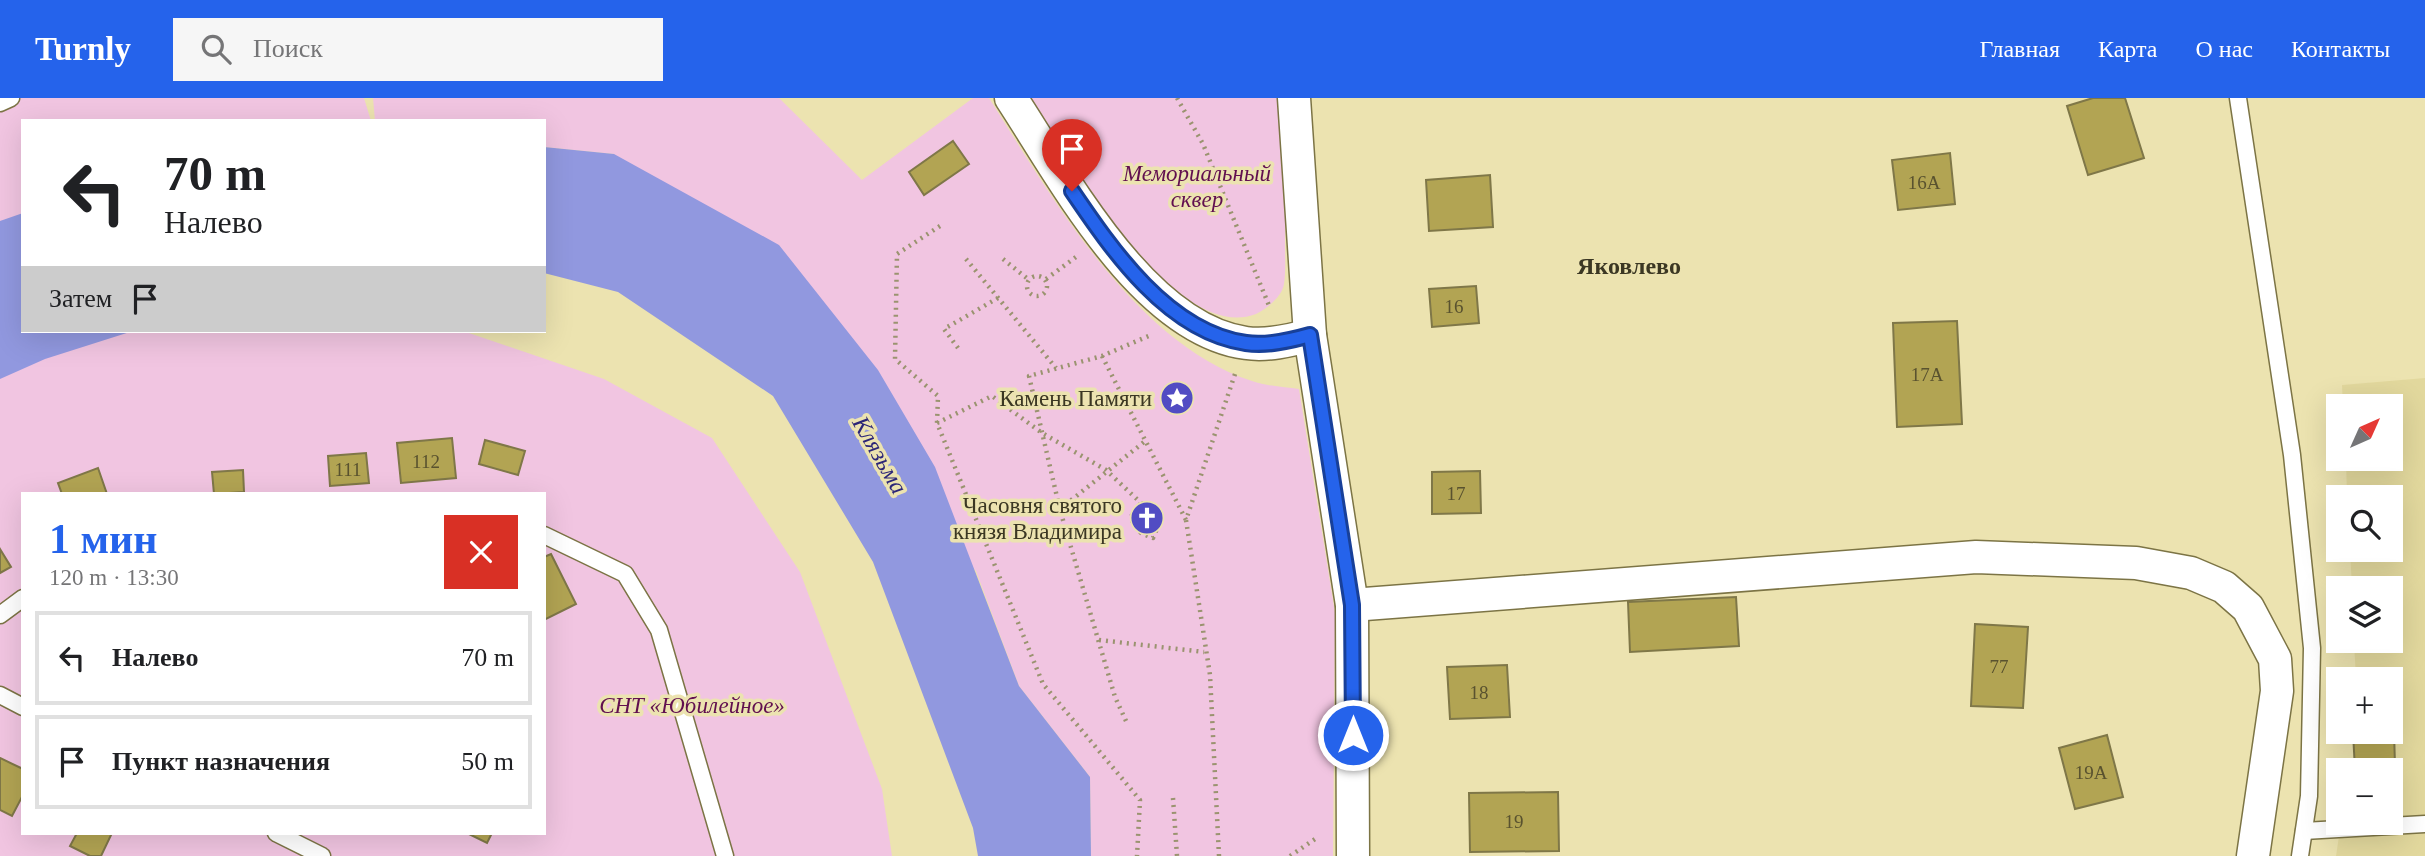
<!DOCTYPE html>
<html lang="ru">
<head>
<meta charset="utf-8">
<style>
  body { margin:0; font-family:Georgia,serif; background:#f6f6f6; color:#202124; height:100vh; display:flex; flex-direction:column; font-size:26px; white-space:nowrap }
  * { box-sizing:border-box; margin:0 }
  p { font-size:23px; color:#757577 }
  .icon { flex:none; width:38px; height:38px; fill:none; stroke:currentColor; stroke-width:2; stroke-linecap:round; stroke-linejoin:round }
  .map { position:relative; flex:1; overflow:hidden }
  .panel { position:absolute; left:21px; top:394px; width:525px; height:343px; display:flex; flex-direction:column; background:#fff; border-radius:0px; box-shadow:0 7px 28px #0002 }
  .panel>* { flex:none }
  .guide { position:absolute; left:21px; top:21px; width:525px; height:214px; border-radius:0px; box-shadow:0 7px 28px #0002; background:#fff; color:#202124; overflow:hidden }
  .needle { width:46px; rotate:45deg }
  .fabs { position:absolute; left:2326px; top:296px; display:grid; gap:14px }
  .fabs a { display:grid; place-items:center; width:77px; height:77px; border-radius:0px; background:#fff; box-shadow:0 7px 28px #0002; font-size:35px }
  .pin { position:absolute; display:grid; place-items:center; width:60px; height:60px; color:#fff; margin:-72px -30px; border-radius:50% 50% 50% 0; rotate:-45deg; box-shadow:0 0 7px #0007 }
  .pin .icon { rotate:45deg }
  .me { position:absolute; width:77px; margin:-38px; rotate:0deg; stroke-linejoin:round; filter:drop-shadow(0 0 5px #0008) }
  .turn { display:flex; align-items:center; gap:24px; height:147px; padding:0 28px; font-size:32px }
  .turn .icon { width:91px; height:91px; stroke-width:2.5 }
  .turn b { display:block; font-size:49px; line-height:60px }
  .then { display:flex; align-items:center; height:66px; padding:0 28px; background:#0003; gap:14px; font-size:26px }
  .round { display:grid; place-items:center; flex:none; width:74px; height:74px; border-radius:0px; background:#f6f6f6 }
  .headline { display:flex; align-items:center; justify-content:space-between; height:119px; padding:0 28px }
  h1 { font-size:42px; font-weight:700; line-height:52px; color:#2563eb }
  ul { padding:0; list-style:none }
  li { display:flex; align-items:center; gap:21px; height:94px; margin:0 14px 10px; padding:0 14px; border:4px solid #e0e0e0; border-radius:0px }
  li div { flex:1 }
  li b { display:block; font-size:26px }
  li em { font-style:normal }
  header { display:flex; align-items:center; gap:42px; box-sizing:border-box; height:98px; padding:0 35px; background:#2563eb; color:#fff }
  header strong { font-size:33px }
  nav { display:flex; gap:38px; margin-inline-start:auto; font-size:24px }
  .search { width:490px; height:63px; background:#f6f6f6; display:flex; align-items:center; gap:18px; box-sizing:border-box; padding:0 24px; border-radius:0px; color:#757577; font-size:26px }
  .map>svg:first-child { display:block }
  .built { fill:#e2d89d }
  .green { fill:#f1c5e1; fill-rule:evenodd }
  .water { fill:#9198df }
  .building { fill:#b2a453; stroke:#7f7748; stroke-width:2 }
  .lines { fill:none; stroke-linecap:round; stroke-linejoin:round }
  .service-casing { stroke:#7c7445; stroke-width:19 }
  .minor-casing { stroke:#7c7445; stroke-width:35 }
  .path { stroke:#9a936f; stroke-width:4.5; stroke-dasharray:2 5; stroke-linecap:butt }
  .service { stroke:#fff; stroke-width:16 }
  .minor { stroke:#fff; stroke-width:32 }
  .route-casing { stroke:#184099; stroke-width:18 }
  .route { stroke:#2563eb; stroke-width:12 }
  .labels { text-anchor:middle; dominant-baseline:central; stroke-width:7; stroke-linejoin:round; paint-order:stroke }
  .number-label { font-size:19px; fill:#59522f }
  .park-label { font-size:23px; font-style:italic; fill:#610f4f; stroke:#ece3b0 }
  .poi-label { font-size:23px; fill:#3b3723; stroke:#ece3b0; text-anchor:end }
  .neighbourhood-label { font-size:24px; font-weight:bold; fill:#3b3723; stroke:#ece3b0 }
  .water-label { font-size:24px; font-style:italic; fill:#2b2577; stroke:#ece3b0 }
</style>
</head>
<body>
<header>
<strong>Turnly</strong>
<div class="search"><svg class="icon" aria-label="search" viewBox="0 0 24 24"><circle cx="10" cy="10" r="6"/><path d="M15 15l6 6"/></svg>Поиск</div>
<nav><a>Главная</a><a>Карта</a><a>О нас</a><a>Контакты</a></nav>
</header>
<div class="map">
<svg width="2425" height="758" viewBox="0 0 2425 758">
  <rect width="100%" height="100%" fill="#ece3b0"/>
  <!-- built -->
  <polygon class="built" points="2425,280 2425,758 2336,758 2341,725 2390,724 2390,672 2355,672 2353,634 2390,634 2390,581 2356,581 2354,543 2390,542 2390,490 2352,490 2350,452 2390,452 2390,399 2347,399 2346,361 2390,360 2390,308 2343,308 2342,287"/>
  <!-- green -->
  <g class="green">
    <path d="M0 0H364L371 23H23V233H463L604 281 712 340 800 474 882 691 892 758H0ZM23 396H544V735H23Z"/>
    <path d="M373 0H779L862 82 973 0H989C1052 99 1134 245 1252 283 1266 288 1284 289 1299 291L1335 515 1333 758H1091L1090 679 1019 588 976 473 614 56 544 49V23H375Z"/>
    <path d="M1031 0H1280C1283 48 1286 95 1285 144 1285 157 1286 173 1284 186 1282 199 1266 211 1256 216 1174 248 1069 57 1031 0Z"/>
  </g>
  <!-- water -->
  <g class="water">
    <polygon points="544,49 614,56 779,147 878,272 935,369 1019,588 1090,679 1091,758 978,758 973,730 873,464 773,298 618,194 544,175"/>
    <polygon points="23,115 23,233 133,233 45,261 0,281 0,123"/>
  </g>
  <!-- building -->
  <g class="building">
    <polygon points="2093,0 2125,0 2144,60 2088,77 2067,8"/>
    <polygon points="953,43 969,66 924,97 909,74"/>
    <polygon points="1950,55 1955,106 1898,112 1892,62"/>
    <polygon points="1490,77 1493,129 1429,133 1426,82"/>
    <polygon points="1476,188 1479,225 1432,229 1429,191"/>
    <polygon points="1957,223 1962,326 1897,329 1893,225"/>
    <polygon points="452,340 456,380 401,385 397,345"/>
    <polygon points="485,342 525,353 518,377 479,366"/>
    <polygon points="366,355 369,385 330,388 328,358"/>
    <polygon points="98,370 107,396 62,396 58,385"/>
    <polygon points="243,372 244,394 214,396 212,374"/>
    <polygon points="1480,373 1481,415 1432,416 1432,374"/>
    <polygon points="0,451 11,469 0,475"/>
    <polygon points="551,456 576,506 544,522 544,459"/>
    <polygon points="1736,499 1739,548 1630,554 1628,504"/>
    <polygon points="1975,526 2028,529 2023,610 1971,608"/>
    <polygon points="1507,567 1510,619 1450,621 1447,569"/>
    <polygon points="2394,633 2396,702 2390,702 2390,672 2355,672 2353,634"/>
    <polygon points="2107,637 2123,699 2075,711 2059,650"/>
    <polygon points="0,660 23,671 23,697 12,718 0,712"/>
    <polygon points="1558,694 1559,753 1470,754 1469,695"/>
    <polygon points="77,735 112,735 101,758 90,758 70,748"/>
    <polygon points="467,735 492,735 487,745"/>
  </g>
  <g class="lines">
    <defs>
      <g id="service">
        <polyline points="2238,0 2292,357 2312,550 2309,698 2300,758"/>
        <polyline points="0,5 11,0"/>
        <polyline points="544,437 625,476 659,532 725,758"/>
        <polyline points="0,517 23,500"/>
        <polyline points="0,597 23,609"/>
        <polyline points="2304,733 2425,726"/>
        <polyline points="276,735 322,758"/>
      </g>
      <g id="minor">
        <path d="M1011 0C1063 79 1143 231 1246 245 1267 248 1289 243 1310 237"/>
        <polyline points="1294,0 1310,237 1352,507 1353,758"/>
        <polyline points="1352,507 1976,459 2136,465 2191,475 2224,489 2248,510 2275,561 2277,593 2253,758"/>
      </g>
    </defs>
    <!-- service casing -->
    <use href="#service" class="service-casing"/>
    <!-- minor casing -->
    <use href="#minor" class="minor-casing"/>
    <!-- path -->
    <g class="path">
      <polyline points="1177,0 1203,46 1270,210"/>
      <polyline points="940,128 897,156 895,261 938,298 937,325 1043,586 1140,702 1137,758"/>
      <polyline points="966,161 1056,270"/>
      <polyline points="1003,161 1029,182"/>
      <circle cx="1037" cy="188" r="10"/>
      <polyline points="1046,181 1076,159"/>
      <polyline points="958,250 944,231 998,200"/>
      <polyline points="1102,258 1186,422"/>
      <polyline points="937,325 992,298 1042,335 1106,372 1141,405 1159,426 1153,440 1141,435 1130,420 1141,405"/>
      <polyline points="1060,411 1144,344"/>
      <polyline points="1099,542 1204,554"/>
      <polyline points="1126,623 1115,599 1060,412 1029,278 1102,258 1151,237"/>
      <polyline points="1173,700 1177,758"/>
      <polyline points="1219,758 1210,577 1186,422 1235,276"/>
      <polyline points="1290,758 1318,739"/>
    </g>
    <!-- service -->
    <use href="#service" class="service"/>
    <!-- minor -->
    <use href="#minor" class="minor"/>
  </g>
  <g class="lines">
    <defs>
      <path id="route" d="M1072 93C1112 152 1168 234 1246 245 1267 248 1289 243 1310 237L1352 507 1353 637"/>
    </defs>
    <!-- route casing -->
    <use href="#route" class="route-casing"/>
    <!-- route -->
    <use href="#route" class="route"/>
  </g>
  <!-- icons -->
  <defs>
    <symbol id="sight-disc" viewBox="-11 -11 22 22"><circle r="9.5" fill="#514cc3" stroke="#ece3b0"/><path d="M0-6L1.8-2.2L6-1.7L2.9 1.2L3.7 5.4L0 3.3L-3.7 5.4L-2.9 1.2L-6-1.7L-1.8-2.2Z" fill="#fff"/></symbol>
    <symbol id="church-disc" viewBox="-11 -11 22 22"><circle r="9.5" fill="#514cc3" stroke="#ece3b0"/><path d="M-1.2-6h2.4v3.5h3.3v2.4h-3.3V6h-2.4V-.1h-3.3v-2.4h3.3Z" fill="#fff"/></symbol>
  </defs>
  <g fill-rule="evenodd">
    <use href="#sight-disc" x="1158" y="281" width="38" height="38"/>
    <use href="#church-disc" x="1128" y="401" width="38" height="38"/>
  </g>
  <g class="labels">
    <!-- number labels -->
    <g class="number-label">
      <text x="1924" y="84">16А</text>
      <text x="1454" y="208">16</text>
      <text x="1927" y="276">17А</text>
      <text x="426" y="363">112</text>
      <text x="348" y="371">111</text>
      <text x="1456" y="395">17</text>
      <text x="1999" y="568">77</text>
      <text x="1479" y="594">18</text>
      <text x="2091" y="674">19А</text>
      <text x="1514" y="723">19</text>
    </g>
    <!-- park labels -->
    <g class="park-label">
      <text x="1197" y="75">Мемориальный<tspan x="1197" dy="26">сквер</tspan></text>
      <text x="692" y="607">СНТ «Юбилейное»</text>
    </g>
    <!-- poi labels -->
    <g class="poi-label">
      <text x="1152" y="300">Камень Памяти</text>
      <text x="1122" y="407">Часовня святого<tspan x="1122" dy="26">князя Владимира</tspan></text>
    </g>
    <!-- neighbourhood labels -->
    <g class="neighbourhood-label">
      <text x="1629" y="168">Яковлево</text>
    </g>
    <!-- water labels -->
    <g class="water-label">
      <text transform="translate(880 357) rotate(60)">Клязьма</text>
    </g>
  </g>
</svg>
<div class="fabs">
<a><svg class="needle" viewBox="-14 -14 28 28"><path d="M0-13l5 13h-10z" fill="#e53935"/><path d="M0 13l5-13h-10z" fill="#757577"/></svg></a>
<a><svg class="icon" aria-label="search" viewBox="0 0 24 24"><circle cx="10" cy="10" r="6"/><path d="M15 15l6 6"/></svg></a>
<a><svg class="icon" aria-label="layers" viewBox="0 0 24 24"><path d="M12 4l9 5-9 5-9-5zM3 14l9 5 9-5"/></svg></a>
<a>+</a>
<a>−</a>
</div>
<div class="pin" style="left:1072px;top:93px;background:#d93025"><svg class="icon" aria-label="arrive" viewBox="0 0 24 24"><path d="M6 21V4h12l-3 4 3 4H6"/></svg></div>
<svg class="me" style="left:1353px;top:637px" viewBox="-20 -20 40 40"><circle r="17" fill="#2563eb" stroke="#fff" stroke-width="3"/><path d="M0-11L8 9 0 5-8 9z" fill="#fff"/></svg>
<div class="guide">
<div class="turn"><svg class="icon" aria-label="left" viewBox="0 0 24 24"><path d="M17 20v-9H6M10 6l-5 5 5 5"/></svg><div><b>70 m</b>Налево</div></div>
<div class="then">Затем<svg class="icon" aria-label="arrive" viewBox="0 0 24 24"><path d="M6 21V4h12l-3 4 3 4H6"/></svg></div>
</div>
<section class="panel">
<div class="headline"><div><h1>1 мин</h1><p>120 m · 13:30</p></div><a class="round" style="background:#d93025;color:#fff"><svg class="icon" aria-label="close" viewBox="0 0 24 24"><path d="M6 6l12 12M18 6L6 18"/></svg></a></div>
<ul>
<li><svg class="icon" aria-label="left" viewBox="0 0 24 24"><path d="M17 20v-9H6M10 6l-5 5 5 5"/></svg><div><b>Налево</b></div><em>70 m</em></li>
<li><svg class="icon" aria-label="arrive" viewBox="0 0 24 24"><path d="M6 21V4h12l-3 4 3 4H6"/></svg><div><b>Пункт назначения</b></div><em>50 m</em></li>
</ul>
</section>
</div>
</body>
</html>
